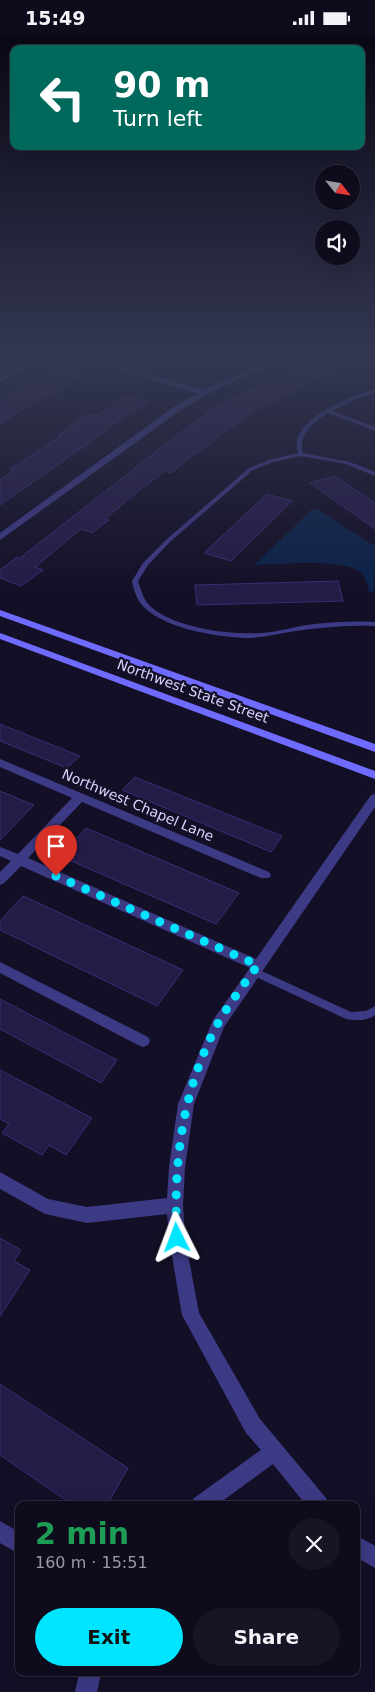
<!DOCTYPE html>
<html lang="en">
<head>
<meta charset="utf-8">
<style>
  body { margin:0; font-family:"DejaVu Sans",sans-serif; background:#171425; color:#f1f3f6; height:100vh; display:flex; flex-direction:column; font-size:19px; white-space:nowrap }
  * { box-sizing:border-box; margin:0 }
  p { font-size:16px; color:#9b9ba3 }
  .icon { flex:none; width:28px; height:28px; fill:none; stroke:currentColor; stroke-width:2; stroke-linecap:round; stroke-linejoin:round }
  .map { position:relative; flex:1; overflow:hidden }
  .drawer { position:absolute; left:15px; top:1466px; width:345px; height:175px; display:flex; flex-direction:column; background:#0e0b1c; border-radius:10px; box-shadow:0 5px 20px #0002,0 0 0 1px #2e2b3b }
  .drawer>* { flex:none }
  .guide { position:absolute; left:10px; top:10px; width:355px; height:105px; border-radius:10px; box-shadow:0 5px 20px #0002,0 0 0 1px #2e2b3b; background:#00695c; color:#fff; overflow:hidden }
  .needle { width:32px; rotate:120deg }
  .fabs { position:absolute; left:315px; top:130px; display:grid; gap:10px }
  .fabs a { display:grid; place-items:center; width:45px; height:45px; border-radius:50%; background:#0e0b1c; box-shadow:0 5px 20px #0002,0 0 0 1px #2e2b3b; font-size:25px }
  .pin { position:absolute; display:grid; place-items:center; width:42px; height:42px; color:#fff; margin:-51px -21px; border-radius:50% 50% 50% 0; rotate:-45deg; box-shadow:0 0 5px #0007 }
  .pin .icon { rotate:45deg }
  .me { position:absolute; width:55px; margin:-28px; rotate:357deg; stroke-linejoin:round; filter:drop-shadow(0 0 4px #0008) }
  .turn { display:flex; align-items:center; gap:18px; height:105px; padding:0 20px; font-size:22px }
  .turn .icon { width:65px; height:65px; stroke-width:2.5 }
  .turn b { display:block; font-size:35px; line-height:42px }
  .round { display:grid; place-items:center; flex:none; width:52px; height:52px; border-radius:26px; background:#171425 }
  .summary { display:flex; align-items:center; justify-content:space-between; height:85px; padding:0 20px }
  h1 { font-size:30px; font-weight:800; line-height:38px; color:#1e9e55 }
  .cta { display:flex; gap:10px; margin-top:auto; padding:10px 20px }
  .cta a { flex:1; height:58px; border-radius:30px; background:#00e5ff; color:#111; font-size:20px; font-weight:800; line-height:58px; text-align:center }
  .cta a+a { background:#171425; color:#f1f3f6 }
  .status { display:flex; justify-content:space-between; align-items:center; height:35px; padding:0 25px; background:#0e0b1c; direction:ltr }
  .status svg { height:14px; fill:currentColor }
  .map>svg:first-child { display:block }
  .water { fill:#0c2248 }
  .building { fill:#241b47; stroke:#3b2d73 }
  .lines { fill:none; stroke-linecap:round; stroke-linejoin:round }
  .service { fill:#3d3a85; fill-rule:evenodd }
  .minor { fill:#3d3a85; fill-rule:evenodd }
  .secondary { fill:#6f6bff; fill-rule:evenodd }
  .route { stroke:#00e5ff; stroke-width:9; stroke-dasharray:0 16.2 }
  .labels { text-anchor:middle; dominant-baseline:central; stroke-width:4.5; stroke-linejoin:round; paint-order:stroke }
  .street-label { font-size:14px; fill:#d9d4ff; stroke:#130f26 }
</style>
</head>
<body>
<div class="status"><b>15:49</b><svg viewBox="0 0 49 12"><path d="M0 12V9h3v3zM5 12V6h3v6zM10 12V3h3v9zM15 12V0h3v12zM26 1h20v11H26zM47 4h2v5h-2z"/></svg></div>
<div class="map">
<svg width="375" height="1657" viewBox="0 0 375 1657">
  <rect width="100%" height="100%" fill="#130f26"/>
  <!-- water -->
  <path class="water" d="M317 474 375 511 374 557H369C368 551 366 543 362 539 346 522 277 530 254 530L311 475Z"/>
  <!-- building -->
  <g class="building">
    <polygon points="323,325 365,326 312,345 272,368 268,366 220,400 200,417 197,416 171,438 165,436 137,457 105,484 109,485 92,498 81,494 35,532 43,535 21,551 0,543 0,535 17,522 20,523 180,398 216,372 247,356"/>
    <polygon points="63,332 85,338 49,362 45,361 0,389 0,367 27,350"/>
    <polygon points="127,361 148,367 104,395 106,396 0,470 0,445 14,435 10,434 61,401 58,400 88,379 95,381"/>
    <polygon points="335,441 375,468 375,494 310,448"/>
    <polygon points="267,459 292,466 231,526 204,518"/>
    <polygon points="338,546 343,566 197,570 195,550"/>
    <polygon points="0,689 80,721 67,733 0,706"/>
    <polygon points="135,742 282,801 271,817 122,755"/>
    <polygon points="0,756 34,770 0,805"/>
    <polygon points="86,793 239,858 216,889 60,821"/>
    <polygon points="23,861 183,935 157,971 0,895 0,886"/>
    <polygon points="0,964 117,1025 101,1048 0,994"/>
    <polygon points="0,1035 92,1083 66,1120 49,1110 42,1120 2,1098 9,1089 0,1084"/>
    <polygon points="0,1203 21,1215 14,1226 30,1235 0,1281"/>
    <polygon points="0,1349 128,1433 107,1470 73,1470 0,1420"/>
  </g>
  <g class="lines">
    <!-- service -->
    <g class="service">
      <path d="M375 354V358L356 364 332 376 375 392V396L328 378C315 387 297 399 303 418L350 427 375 437V441L346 429 301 421 273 427 253 435 171 506 148 530 138 546C141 554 143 564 149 570 172 593 230 600 261 598 279 597 296 591 314 589 334 587 355 586 375 587V591C351 590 327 592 303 595 285 597 268 602 250 603 221 603 166 594 145 573 137 566 134 556 132 546L143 528 167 504 249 433 269 425 298 418C287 385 351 361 375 354Z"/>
      <path d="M253 932 351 977 366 976 375 971V980C368 986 355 986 346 984L250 939 248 936 250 933Z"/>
    </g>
    <!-- minor -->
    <g class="minor">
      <polygon points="31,325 39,325 0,347 0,342"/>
      <polygon points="91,325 100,325 202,355 273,325 281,325 213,356 181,375 0,505 0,498 175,371 197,359"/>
      <polygon points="0,724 269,837 271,840 269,843 261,843 82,767 28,823 256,924 371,760 375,759 375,772 224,992 194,1069 185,1132 183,1170 185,1203 199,1278 260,1384 326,1463 329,1470 306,1470 273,1429 217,1470 191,1470 194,1463 261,1415 246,1398 182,1280 169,1203 167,1179 87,1188 45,1179 0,1154 0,1137 48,1164 87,1172 167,1163 169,1132 178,1069 213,985 250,933 21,831 4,848 0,850 0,837 11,826 0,821 0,812 18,819 72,763 0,732"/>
      <polygon points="0,927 148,1002 150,1006 148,1010 143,1012 138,1010 0,938"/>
      <polygon points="0,1486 19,1497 19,1519 0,1508"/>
      <polygon points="356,1500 375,1511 375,1533 356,1522"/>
      <polygon points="79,1638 101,1638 97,1657 75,1657"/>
    </g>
    <!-- secondary -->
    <g class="secondary">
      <polygon points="0,575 375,709 375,717 0,581"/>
      <polygon points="0,598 375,736 375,744 0,604"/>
    </g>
  </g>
  <!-- sky -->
  <linearGradient id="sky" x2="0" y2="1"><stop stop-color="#0a0815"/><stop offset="0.58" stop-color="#333752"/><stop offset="1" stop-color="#333752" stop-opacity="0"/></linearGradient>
  <rect width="375" height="557" fill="url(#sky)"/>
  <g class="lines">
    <!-- route -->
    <path class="route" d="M56 841 258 930C244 949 229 969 217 990 182 1056 173 1129 177 1203"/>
  </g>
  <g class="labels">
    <!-- street labels -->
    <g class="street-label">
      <text transform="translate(193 656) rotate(20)">Northwest State Street</text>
      <text transform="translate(138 770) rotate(23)">Northwest Chapel Lane</text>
    </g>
  </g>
</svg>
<div class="fabs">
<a><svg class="needle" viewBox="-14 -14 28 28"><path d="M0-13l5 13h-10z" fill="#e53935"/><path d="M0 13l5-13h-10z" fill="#9b9ba3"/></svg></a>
<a><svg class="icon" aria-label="sound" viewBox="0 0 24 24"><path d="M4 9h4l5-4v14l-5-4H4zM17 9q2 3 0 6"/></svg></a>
</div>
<div class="pin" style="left:56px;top:841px;background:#d93025"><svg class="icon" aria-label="arrive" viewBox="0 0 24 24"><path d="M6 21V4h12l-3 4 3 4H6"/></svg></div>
<svg class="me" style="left:177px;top:1203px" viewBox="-20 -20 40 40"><path d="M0-17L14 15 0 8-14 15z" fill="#00e5ff" stroke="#fff" stroke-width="4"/></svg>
<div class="guide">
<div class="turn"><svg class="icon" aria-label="left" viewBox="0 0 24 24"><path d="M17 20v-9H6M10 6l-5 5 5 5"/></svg><div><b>90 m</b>Turn left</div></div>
</div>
<section class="drawer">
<div class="summary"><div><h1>2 min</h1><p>160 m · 15:51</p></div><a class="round"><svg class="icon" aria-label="close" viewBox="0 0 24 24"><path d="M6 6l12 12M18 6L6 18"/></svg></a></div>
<div class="cta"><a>Exit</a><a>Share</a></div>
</section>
</div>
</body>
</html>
